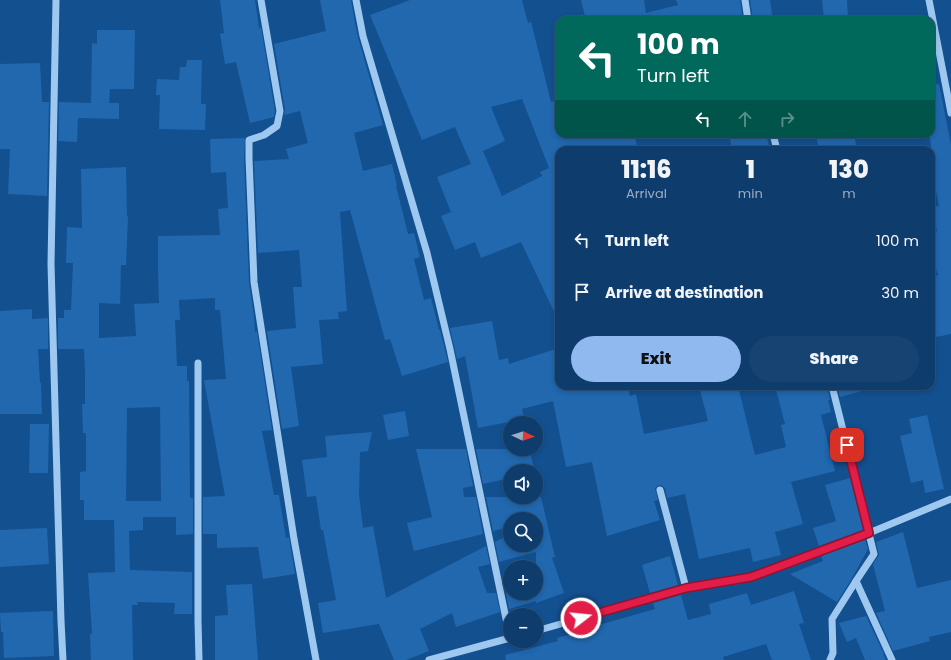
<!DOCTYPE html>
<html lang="en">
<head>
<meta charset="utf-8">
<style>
  body { margin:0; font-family:Poppins,sans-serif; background:#174372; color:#f1f3f6; height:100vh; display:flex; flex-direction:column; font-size:15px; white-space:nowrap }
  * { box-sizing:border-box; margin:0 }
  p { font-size:13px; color:#9badc2 }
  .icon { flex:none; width:22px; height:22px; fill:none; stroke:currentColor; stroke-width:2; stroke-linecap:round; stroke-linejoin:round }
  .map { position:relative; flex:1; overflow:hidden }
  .side { position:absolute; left:555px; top:146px; width:380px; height:244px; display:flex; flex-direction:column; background:#0e3c6c; border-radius:12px; box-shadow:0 2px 6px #0003,0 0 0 1px #2e567f }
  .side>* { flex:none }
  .banner { position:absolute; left:555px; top:16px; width:380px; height:122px; border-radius:12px; box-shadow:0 2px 6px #0003,0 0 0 1px #2e567f; background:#00695c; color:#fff; overflow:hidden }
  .needle { width:26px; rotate:94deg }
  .controls { position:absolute; left:503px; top:416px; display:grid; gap:8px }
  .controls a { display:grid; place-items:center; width:40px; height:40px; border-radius:50%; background:#0e3c6c; box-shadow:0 2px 6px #0003,0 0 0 1px #2e567f; font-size:20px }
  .pin { position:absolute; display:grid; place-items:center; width:34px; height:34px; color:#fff; margin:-17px; border-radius:8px; box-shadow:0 2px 6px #0006 }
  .me { position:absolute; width:44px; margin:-22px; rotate:74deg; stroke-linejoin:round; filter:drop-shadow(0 0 3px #0008) }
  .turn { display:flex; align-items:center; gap:14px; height:84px; padding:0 16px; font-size:18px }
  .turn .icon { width:52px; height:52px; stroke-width:2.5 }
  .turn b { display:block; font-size:28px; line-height:34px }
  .lanes { display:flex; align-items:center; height:38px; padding:0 16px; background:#0003; justify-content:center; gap:20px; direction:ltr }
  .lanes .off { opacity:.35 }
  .eta { display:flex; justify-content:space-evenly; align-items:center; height:68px; text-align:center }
  .eta b { font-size:24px; font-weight:800; line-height:28px }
  .action { display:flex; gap:8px; margin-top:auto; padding:8px 16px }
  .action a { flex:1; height:46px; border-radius:24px; background:#90b9f0; color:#111; font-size:16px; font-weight:800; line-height:46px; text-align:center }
  .action a+a { background:#174372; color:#f1f3f6 }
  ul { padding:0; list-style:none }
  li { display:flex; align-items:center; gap:12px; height:52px; padding:0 16px }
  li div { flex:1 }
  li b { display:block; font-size:15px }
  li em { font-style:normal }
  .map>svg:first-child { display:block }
  .building { fill:#2168af; fill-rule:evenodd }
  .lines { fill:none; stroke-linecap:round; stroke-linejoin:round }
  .minor { stroke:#9fc8f1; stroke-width:7 }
  .route-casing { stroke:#92132f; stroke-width:10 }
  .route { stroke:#e11d48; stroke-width:7 }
</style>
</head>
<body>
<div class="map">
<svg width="951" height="660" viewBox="0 0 951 660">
  <rect width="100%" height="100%" fill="#135090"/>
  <!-- building -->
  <g class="building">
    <polygon points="220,0 255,0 259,28 261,27 275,111 274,117 250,123 236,62 225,64 220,34 224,33"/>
    <polygon points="320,0 351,0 355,23 358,37 383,125 354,133 363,171 392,164 397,186 396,186 408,234 414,233 420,257 414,259 424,300 431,298 439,330 440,330 448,362 402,376 390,339 385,340 350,210 340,212 347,311 338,312 339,319 319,320 323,364 291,367 299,426 282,429 267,331 296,328 293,287 302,287 299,250 258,253 254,161 289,159 286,149 308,143 300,111 284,115 285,110 274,44 326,31"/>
    <path d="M410 0H522L528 23 531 22 551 102 559 99V134H634L638 150H559V322L521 242 481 258 475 242 455 250 441 216 451 212 437 177 471 164 455 127 422 140 370 15ZM522 99 549 168 540 172 542 176 502 196 483 151 505 141 491 107Z"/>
    <polygon points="581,0 644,0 646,13 678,5 676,0 740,0 743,20 586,20"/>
    <polygon points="750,0 770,0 773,20 753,20"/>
    <polygon points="822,0 847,0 848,20 824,20"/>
    <polygon points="97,30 135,30 134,89 110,89 109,103 119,103 119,119 78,118 77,142 58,141 59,102 91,103 92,43 97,44"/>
    <polygon points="187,60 202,60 201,104 206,104 205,130 159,129 160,95 156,95 157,79 179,80 180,67 186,67"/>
    <polygon points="40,63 42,102 49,102 47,196 8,194 10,149 0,149 0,64"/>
    <polygon points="939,84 951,145 951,334 931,338 931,276 938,275 931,255 931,232 937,231 932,207 939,206 931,168 931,145 929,134 931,134 931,85"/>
    <polygon points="729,134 766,134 770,150 732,150"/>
    <polygon points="816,134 854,134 857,150 819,150"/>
    <path d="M245 138 244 158 249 282 254 316 255 332 257 331 272 430 262 431 274 495H279L286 538 289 537 295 574 263 579 258 547 217 548V534H203V497L225 496 204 380 226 379 220 310H215V298L179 300 180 320H175L177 366H187V381H189L190 498H193V534L176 535V517H143V530L129 531 130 570 192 572V614H174L175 603 137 602 138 605H132L133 660H91L90 634H92L88 573 115 572 114 520H84V500H80V472L86 471V433H83L82 404H85V372L84 349H58V318H64V310H71L73 263H66L67 227 82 228 81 169 126 167 127 216H128L126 265H121L120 304 99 303V338L136 336 134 304 159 303 158 270V236L220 235 218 209 228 208 226 172 211 173 210 139ZM160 407 161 501H126L127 408Z"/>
    <polygon points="32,309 32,319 48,318 48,349 38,349 40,383 41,383 42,414 0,414 0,311"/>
    <polygon points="492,321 499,360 508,358 509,364 559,348 559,386 628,386 630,396 636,394 644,434 708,421 699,386 738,386 755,455 786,447 781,425 785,424 775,386 827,386 830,400 828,400 831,412 821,415 835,471 791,482 803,524 775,532 781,555 753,562 750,548 699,559 685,494 667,498 665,488 661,485 657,486 655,488 658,500 654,501 660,520 607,536 592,462 566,467 553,401 522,409 524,419 478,428 465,356 457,359 450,328"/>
    <polygon points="837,386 861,386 862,391 840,397"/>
    <polygon points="405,411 409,436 388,440 383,415"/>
    <polygon points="927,415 944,489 925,493 923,480 911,483 900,436 912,433 909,419"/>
    <polygon points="30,424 49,424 48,473 29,473"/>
    <polygon points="372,432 368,451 360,452 359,495 363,528 373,526 386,598 486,546 490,564 478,567 487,593 496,593 500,612 456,627 452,613 420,629 429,651 406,660 394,660 379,624 323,633 318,603 336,600 323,530 321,530 316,496 307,497 302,460 327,457 325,436"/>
    <polygon points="416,449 466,449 473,486 463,488 464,497 476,497 483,534 414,551 407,523 432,517"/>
    <polygon points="476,449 530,449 534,471 510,471 510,478 483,484"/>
    <polygon points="850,478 863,530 819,546 813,528 836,521 825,485"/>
    <polygon points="486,497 541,497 555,557 552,558 564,593 536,603 536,601 509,609 506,593 536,593 536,552 499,562 495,542 510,534 510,545 536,545 536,519 510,519 510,527 493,531"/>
    <polygon points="47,528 49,564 0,567 0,530"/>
    <polygon points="903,532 917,588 951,580 951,632 929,637 930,641 893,651 876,613 885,611 873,564 879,555 876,542"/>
    <polygon points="865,540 868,549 851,580 837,602 790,574 823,561 821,556"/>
    <polygon points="670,556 678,585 650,593 642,565"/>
    <polygon points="252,584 258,660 215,660 215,616 228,615 226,585"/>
    <polygon points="794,591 804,623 799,624 811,660 772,660 766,644 723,657 724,660 506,660 505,655 558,641 557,638 595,628 595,626 655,609 653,603 681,595 688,620 711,614 709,604 747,593 751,605"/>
    <polygon points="53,611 54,656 4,658 3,632 1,632 0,613"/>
    <polygon points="866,616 884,654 883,654 886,660 865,660 856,638 847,642 839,623"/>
  </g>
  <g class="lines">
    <!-- minor -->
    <g class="minor">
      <polyline points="56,0 51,264 61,621 63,660"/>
      <polyline points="261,0 280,111 277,126 264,135 249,140 249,158 254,282 294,539 316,660"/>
      <polyline points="356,0 363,36 427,253 450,349 510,638"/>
      <polyline points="745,0 748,20"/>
      <polyline points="929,0 951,113"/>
      <polyline points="773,134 777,150"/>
      <polyline points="198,363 198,621 199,660"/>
      <polyline points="832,386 874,554 856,581 892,660"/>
      <polyline points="660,490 686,588"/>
      <polyline points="536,631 686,588 751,577 869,533 951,499"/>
      <polyline points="429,660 510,638"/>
      <polyline points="830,660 833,653 832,619 856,581"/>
    </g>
  </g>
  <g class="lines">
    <defs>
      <polyline id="route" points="581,618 686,588 751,577 869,533 847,445"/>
    </defs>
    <!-- route casing -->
    <use href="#route" class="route-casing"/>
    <!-- route -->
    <use href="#route" class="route"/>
  </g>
</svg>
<div class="controls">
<a><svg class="needle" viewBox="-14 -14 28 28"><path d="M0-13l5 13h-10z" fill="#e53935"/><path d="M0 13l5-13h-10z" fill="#9badc2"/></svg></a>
<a><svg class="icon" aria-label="sound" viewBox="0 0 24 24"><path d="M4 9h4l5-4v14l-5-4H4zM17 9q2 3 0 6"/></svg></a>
<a><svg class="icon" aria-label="search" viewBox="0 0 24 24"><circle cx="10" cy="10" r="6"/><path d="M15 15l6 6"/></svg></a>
<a>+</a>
<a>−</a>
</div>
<div class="pin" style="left:847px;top:445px;background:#d93025"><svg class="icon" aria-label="arrive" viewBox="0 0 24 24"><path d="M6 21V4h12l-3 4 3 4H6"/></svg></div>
<svg class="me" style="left:581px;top:618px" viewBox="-20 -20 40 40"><circle r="17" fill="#e11d48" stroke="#fff" stroke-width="3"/><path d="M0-11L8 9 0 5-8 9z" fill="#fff"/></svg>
<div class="banner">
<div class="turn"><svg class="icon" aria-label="left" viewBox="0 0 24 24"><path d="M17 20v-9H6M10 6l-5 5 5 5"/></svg><div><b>100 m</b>Turn left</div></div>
<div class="lanes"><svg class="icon" aria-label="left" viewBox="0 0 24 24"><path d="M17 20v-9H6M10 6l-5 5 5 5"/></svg><svg class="icon off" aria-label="ahead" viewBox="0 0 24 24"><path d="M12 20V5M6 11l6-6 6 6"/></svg><svg class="icon off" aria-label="right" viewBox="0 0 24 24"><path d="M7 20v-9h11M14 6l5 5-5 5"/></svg></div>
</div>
<section class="side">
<div class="eta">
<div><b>11:16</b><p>Arrival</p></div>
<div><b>1</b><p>min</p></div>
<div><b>130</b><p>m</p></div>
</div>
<ul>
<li><svg class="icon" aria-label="left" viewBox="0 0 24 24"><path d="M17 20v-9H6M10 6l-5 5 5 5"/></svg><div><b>Turn left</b></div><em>100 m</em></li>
<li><svg class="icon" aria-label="arrive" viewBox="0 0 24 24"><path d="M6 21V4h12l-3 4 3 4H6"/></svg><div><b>Arrive at destination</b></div><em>30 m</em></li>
</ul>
<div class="action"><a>Exit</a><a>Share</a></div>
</section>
</div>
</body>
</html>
